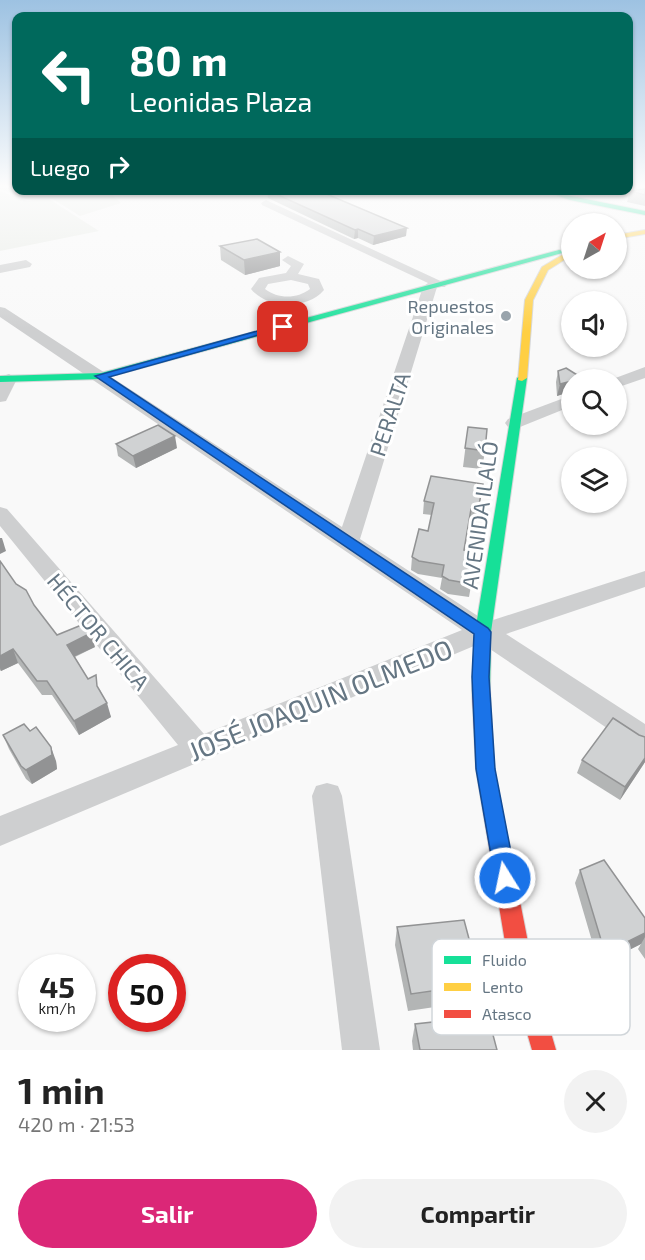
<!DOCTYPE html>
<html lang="es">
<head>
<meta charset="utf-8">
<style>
  body { margin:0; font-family:"Exo 2",sans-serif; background:#f2f2f2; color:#222; height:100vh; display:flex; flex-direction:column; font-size:22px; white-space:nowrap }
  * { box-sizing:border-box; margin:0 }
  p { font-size:20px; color:#767676 }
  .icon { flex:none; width:33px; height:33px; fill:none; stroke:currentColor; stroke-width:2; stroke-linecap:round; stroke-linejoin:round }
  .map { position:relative; height:1050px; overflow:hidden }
  .drawer { display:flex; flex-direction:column; background:#fff; flex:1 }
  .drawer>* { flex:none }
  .top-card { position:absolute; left:12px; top:12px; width:621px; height:183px; border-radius:12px; box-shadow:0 2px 4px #0004; background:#00695c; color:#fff; overflow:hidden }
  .needle { width:39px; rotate:39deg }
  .fabs { position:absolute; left:561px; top:213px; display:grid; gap:12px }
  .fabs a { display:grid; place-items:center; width:66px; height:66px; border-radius:50%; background:#fff; box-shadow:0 2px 4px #0004; font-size:30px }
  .speed { position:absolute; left:18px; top:954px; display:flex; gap:12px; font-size:30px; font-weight:700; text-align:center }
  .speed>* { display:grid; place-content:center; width:78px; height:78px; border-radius:50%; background:#fff; box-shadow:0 2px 4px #0004; line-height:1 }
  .speed small { font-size:15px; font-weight:400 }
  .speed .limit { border:9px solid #d22; background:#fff; color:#111 }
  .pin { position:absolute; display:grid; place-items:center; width:51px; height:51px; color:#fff; margin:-26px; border-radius:12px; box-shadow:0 3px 9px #0006 }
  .me { position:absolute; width:66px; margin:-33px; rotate:350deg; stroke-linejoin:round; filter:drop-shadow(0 0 4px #0008) }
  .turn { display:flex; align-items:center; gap:21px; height:126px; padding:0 18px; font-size:27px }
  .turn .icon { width:78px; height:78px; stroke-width:2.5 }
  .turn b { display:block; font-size:42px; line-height:51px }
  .then { display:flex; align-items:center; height:57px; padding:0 18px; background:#0003; gap:12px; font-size:22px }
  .round { display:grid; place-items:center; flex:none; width:63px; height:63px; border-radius:32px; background:#f2f2f2 }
  .summary { display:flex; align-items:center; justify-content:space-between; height:102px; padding:0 18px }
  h1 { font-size:36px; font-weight:700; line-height:45px }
  .action { display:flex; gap:12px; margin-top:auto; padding:12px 18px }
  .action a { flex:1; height:69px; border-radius:36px; background:#db2777; color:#fff; font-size:24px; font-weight:700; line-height:69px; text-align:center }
  .action a+a { background:#f2f2f2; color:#222 }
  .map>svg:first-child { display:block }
  .green { fill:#e8ebe6 }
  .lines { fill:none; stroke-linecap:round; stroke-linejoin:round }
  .fast-casing { stroke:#d5d6d7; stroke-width:2 }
  .slow-casing { stroke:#d5d6d7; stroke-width:2 }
  .jam-casing { stroke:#d5d6d7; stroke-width:2 }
  .street { fill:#cecfd0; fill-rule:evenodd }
  .fast { fill:#16e098; fill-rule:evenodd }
  .slow { fill:#ffcf43; fill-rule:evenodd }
  .jam { fill:#f24e42; fill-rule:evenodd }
  .wall { fill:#b3b5b5 }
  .shaded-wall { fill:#929394 }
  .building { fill:#d0d2d3; stroke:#929394; stroke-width:1.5 }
  .route { fill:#1a73e8; stroke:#114b97; stroke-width:1.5 }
  .poi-dot { fill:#99a4ac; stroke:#fff; stroke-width:2 }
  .labels { text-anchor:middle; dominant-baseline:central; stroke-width:6; stroke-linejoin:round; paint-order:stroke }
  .far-poi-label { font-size:18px; fill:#657683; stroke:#fff; text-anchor:end }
  .street-label { font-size:22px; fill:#657683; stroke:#fff }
  .near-street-label { font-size:27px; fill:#657683; stroke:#fff }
  .key { fill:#fff; stroke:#d1d6da; stroke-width:1.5 }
  .key-label { font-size:16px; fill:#657683 }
</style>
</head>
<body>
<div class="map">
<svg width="645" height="1050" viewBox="0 0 645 1050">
  <rect width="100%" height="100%" fill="#f9f9f9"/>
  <!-- green -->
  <polygon class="green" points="0,185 16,187 16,190 115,191 109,192 121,203 80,216 53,199 49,199 99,231 0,251 0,191 27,201 36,200 29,200 0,189"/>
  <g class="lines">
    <defs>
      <g id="fast">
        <polygon points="542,190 553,190 571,196 645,211 645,215 570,200"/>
        <polygon points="559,250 566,252 101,379 0,382 0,376 101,373"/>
        <polygon points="522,375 527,378 491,632 490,690 487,695 481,697 475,695 472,690 475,632 517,378"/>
      </g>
      <g id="slow">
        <polygon points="645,230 645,234 616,239 616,235"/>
        <polygon points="572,249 572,255 548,270 533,300 527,378 522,381 518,380 525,300 542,267"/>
      </g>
      <polygon id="jam" points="481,683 487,685 490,690 494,769 535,978 556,1050 532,1050 511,978 476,769 472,690 475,685"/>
    </defs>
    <!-- fast casing -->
    <use href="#fast" class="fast-casing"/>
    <!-- slow casing -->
    <use href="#slow" class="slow-casing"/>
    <!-- jam casing -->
    <use href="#jam" class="jam-casing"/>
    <!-- street -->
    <g class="street">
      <polygon points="266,200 447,284 445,287 437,287 360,539 487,622 645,571 645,587 506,634 645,724 645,751 635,747 481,643 0,846 0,816 178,745 0,526 0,507 7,509 204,734 462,630 0,317 0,307 5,308 342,527 423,287 428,283 262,205 261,203"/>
      <path d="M288 256 304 264 298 274 319 279 324 290C307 310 267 309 251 289L259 278 286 273 291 266 282 260ZM291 280 308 284 310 289C297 299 278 299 265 289L268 284Z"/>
      <polygon points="26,260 32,264 30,267 0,273 0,265"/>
      <polygon points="645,367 645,378 616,388 616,380 610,380"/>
      <polygon points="9,374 17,379 6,401 0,402 0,381 3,376"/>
      <polygon points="572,395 572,406 520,427 508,427 505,423 508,419"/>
      <polygon points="327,783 338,786 342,796 380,1050 342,1050 312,796 316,786"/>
    </g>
    <!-- fast -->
    <use href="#fast" class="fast"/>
    <!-- slow -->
    <use href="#slow" class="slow"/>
    <!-- jam -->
    <use href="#jam" class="jam"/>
  </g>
  <!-- wall -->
  <g class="wall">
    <polygon points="645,189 645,206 627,202 630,191"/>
    <polygon points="267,190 406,236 373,245 358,238 354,239 268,198"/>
    <polygon points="220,246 280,266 245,275 221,260"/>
    <polygon points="558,371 582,378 581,380 572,380 572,391 557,396 556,382"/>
    <polygon points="468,427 485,451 482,469 463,467"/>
    <polygon points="116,444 177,448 136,468 118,456"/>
    <polygon points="483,484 476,523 469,521 464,550 477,552 469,597 448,594 440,589 442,578 418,574 411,570 412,557 428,531 432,515 423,514 424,501"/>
    <polygon points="0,561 16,584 34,605 57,635 95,647 75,657 88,679 100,690 111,717 79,735 52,695 42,695 18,663 1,671 0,670"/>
    <polygon points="3,735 56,761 57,769 32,784 26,779 9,749"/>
    <polygon points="639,735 645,737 645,762 620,800 577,773 582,760"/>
    <polygon points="580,870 645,918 645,959 638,949 641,944 599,965 575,883"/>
    <polygon points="397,927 481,984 475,1001 408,1011 395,945"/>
    <polygon points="415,1024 497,1050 413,1050 412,1041"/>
  </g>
  <!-- shaded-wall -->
  <g class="shaded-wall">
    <polygon points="407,228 406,236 373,245 374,236"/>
    <polygon points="358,229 358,238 354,239 355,230"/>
    <polygon points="280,252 280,266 245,275 244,260"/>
    <polygon points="572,381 572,391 557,396 560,384"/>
    <polygon points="175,436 177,448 136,468 133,456"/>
    <polygon points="0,538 2,538 6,551 0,554"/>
    <polygon points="91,633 95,647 71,658 67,645"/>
    <polygon points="13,649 18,663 1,671 0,668 0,656"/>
    <polygon points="107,703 111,717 79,735 74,721"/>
    <polygon points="51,747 56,761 57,769 32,784 26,770"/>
    <polygon points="645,758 645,762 620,800 625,787"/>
    <polygon points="645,933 645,937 641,944 599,965 605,953"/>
  </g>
  <!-- building -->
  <g class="building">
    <polygon points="645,189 645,195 630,191"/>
    <polygon points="267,190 317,190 407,228 374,236 358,229 355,230"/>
    <polygon points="257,239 280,252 244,260 220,246"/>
    <polygon points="566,368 582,378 572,380 572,381 560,384 558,371"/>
    <polygon points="158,425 175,436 133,456 116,444"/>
    <polygon points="468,427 487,429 485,451 465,448"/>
    <polygon points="431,476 483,484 478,510 471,509 464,550 477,552 471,584 449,580 442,576 444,565 419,561 412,557 419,529 428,531 434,503 424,501"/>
    <polygon points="0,561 16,584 26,590 34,605 57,635 84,624 91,633 67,645 88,679 96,675 97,686 107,703 74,721 47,681 37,681 13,649 0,656"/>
    <polygon points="613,718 639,735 645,737 645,758 625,787 582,760"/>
    <polygon points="24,724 30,731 36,727 51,747 52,755 26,770 21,766 3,735"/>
    <polygon points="604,860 645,918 645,933 605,953 580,870"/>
    <polygon points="464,920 481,984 411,994 397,927"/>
    <polygon points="488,1016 497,1050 420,1050 415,1024"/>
  </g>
  <!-- sky -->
  <linearGradient id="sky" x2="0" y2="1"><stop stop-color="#9dc2e2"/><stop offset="0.56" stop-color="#fcfcfc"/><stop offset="1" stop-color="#fcfcfc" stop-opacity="0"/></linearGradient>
  <rect width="645" height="332" fill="url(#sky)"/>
  <!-- route -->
  <polygon class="route" points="279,325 287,327 109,377 488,628 491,632 489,677 495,769 516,878 513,886 505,889 498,886 495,878 476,769 472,677 474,634 95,376"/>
  <!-- markers -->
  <circle class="poi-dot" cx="506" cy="316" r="6"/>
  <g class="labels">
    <!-- far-poi labels -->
    <g class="far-poi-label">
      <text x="494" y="306">Repuestos<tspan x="494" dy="21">Originales</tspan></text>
    </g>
    <!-- street labels -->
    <g class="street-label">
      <text transform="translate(389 414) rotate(-72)">PERALTA</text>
      <text transform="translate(479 515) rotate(-82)">AVENIDA ILALÓ</text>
      <text transform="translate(99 631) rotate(50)">HÉCTOR CHICA</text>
    </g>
    <!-- near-street labels -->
    <g class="near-street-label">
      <text transform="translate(320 699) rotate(-22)">JOSÉ JOAQUIN OLMEDO</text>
    </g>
  </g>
  <!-- legend -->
  <rect x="432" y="939" width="198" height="96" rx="9" class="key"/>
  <rect x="444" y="956" width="27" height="8" fill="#16e098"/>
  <rect x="444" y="983" width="27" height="8" fill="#ffcf43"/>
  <rect x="444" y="1010" width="27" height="8" fill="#f24e42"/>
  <g class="key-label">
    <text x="482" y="966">Fluido</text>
    <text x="482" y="993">Lento</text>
    <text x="482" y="1020">Atasco</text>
  </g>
</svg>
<div class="fabs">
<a><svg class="needle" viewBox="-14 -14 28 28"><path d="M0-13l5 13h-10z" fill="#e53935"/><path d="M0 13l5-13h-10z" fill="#767676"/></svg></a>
<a><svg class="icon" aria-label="sound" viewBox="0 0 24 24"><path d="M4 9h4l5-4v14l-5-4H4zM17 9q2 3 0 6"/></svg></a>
<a><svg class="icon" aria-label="search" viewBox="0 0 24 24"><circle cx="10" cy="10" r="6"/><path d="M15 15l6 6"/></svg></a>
<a><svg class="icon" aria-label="layers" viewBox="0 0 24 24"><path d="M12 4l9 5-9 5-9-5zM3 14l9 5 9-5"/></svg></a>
</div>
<div class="speed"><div>45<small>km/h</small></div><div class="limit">50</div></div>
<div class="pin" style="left:283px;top:327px;background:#d93025"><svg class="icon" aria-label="arrive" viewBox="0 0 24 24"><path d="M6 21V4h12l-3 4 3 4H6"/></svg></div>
<svg class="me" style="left:505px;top:878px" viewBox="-20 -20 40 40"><circle r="17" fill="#1a73e8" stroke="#fff" stroke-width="3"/><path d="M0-11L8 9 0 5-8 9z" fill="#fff"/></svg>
<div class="top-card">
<div class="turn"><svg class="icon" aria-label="left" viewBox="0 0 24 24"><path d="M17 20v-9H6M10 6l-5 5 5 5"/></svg><div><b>80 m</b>Leonidas Plaza</div></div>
<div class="then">Luego<svg class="icon" aria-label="right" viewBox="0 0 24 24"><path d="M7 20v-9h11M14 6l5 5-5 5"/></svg></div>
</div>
</div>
<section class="drawer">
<div class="summary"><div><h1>1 min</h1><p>420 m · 21:53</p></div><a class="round"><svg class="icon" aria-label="close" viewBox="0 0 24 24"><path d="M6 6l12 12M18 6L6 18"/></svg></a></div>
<div class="action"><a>Salir</a><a>Compartir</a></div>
</section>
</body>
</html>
